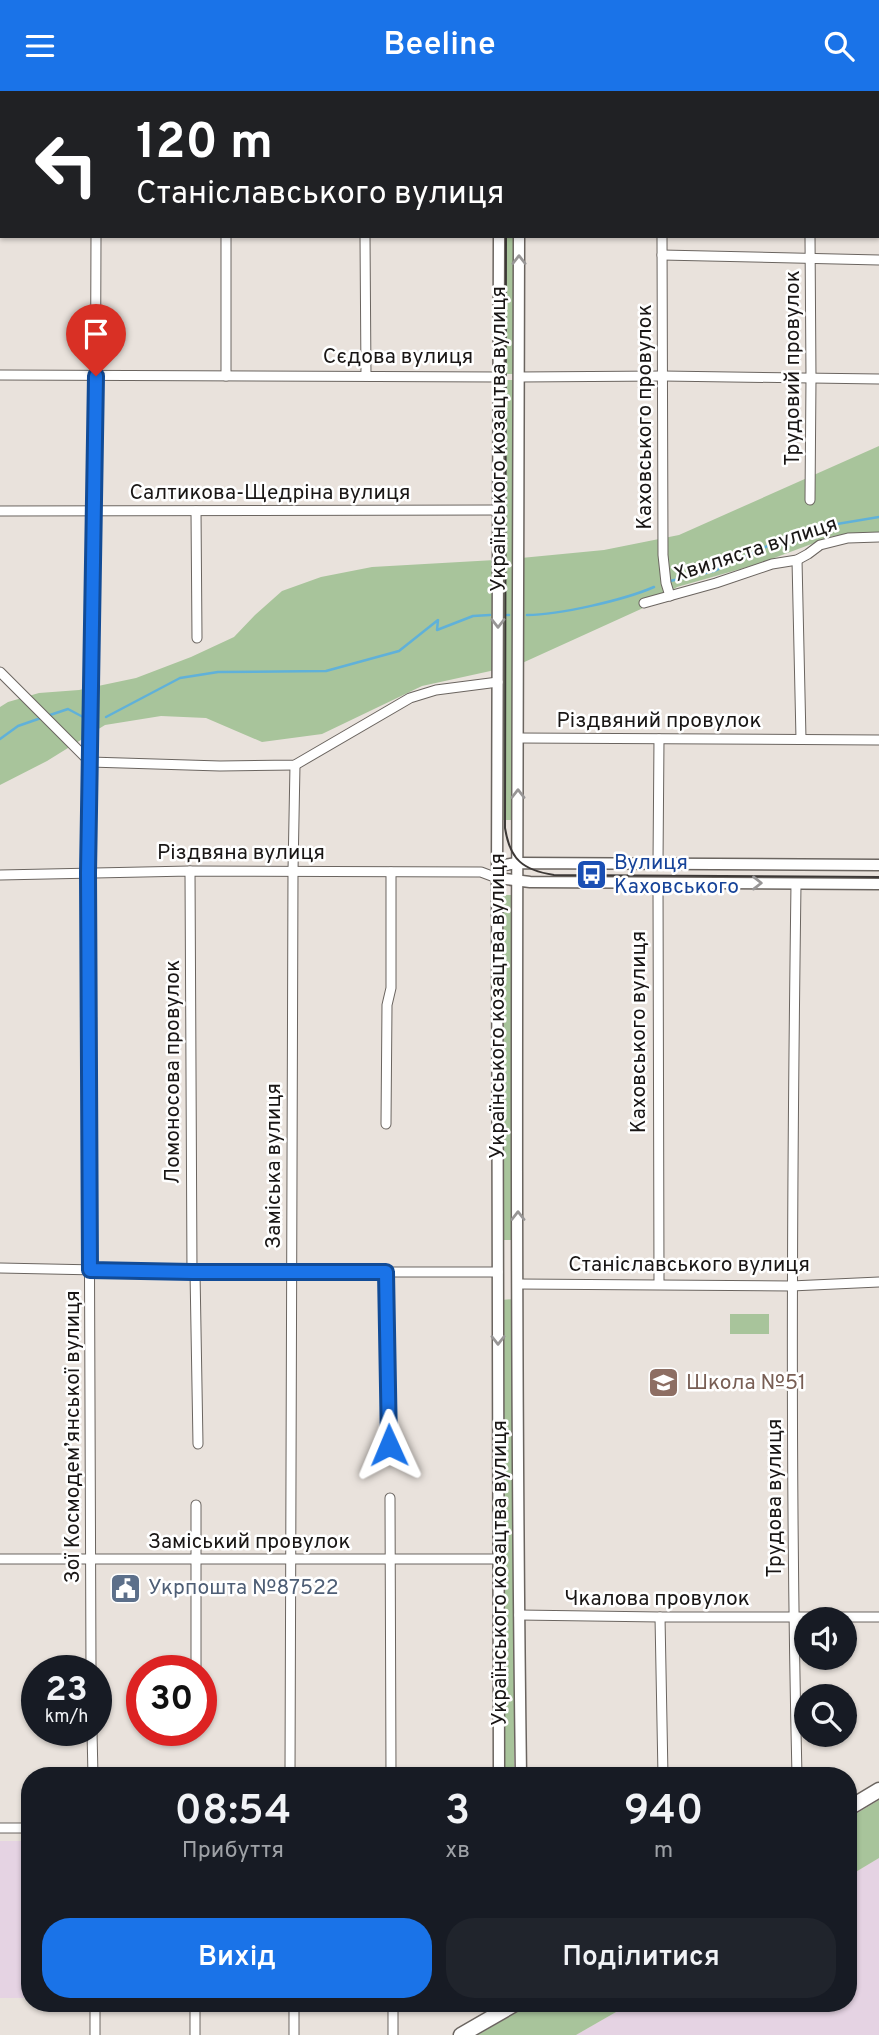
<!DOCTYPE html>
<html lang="uk">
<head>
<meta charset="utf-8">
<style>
  body { margin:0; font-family:Overpass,sans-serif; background:#20242c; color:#f1f3f6; height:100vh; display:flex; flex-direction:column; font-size:26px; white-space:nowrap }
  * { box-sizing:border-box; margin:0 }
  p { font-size:23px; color:#9ea1a6 }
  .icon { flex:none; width:38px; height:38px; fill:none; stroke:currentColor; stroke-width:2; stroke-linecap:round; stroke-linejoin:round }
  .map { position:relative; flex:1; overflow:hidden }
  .panel { position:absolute; left:21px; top:1676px; width:836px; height:245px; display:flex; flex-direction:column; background:#171b24; border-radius:28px; box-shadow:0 2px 5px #0004 }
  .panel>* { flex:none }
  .banner { position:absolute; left:0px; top:0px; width:880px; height:147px; box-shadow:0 2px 5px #0004; background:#202124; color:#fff; overflow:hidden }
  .fabs { position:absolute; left:794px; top:1516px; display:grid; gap:14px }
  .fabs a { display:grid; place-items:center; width:63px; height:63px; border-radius:50%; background:#171b24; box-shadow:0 2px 5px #0004; font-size:35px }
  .speed { position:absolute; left:21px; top:1564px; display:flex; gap:14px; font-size:35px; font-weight:700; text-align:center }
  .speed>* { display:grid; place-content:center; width:91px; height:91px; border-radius:50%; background:#171b24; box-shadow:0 2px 5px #0004; line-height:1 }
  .speed small { font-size:18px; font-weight:400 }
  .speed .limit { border:10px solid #d22; background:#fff; color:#111 }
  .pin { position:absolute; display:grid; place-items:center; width:60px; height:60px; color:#fff; margin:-72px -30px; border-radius:50% 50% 50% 0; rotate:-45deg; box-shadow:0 0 7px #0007 }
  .pin .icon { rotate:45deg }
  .me { position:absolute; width:77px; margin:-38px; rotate:359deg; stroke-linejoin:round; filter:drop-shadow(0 0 5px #0008) }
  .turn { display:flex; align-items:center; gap:24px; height:147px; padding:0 21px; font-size:32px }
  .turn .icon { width:91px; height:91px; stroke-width:2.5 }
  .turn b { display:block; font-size:49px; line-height:60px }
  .eta { display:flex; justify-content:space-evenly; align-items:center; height:119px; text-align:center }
  .eta b { font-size:42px; font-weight:600; line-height:49px }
  .primary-button { display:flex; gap:14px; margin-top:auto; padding:14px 21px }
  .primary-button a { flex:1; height:80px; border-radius:28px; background:#1a73e8; color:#fff; font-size:28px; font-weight:600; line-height:80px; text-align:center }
  .primary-button a+a { background:#20242c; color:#f1f3f6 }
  header { display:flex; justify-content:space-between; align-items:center; height:91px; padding:0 21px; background:#1a73e8; color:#fff; font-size:32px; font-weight:600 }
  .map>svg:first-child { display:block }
  .industrial { fill:#e5d3e3 }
  .green { fill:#a8c49b }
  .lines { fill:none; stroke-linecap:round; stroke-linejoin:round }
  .stream { stroke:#60b1d9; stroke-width:2.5 }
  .minor-casing { stroke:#6b6560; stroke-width:11 }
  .tertiary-casing { stroke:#6b6560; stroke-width:13 }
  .trunk-casing { stroke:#6b6560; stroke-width:17 }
  .minor { stroke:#fff; stroke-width:9 }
  .tertiary { stroke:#fff; stroke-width:10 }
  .trunk { stroke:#fff; stroke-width:14 }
  .tram { stroke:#3d3937; stroke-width:2 }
  .oneway { stroke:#989696 }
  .route-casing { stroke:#114b97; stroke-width:18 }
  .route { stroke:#1a73e8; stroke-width:12 }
  .labels { text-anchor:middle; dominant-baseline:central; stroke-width:5; stroke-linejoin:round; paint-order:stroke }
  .street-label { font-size:21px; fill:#191615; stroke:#fff }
  .transit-label { font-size:21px; fill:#164399; stroke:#fff; text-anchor:start }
  .education-label { font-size:21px; fill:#785e54; stroke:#fff; text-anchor:start }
  .service-label { font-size:21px; fill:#4e5e75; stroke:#fff; text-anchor:start }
</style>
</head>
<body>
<header><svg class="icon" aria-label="menu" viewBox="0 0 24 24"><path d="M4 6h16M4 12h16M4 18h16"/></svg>Beeline<svg class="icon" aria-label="search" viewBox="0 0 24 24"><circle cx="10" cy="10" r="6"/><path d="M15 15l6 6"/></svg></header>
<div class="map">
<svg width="879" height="1944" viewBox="0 0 879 1944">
  <rect width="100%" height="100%" fill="#e9e2dc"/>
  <!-- industrial -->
  <g class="industrial">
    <rect x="0" y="1750" width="30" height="157"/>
    <polygon points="879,1767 879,1944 576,1944 630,1913 849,1913 849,1785"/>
  </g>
  <!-- green -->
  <g class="green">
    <rect x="502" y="145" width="14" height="138"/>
    <polygon points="502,289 516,289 515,729 501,729"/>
    <polygon points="879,355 879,441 833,445 758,473 677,496 641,518 520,573 521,467 604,459 679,444"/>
    <polygon points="495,469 495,579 422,595 322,643 262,651 206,627 161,625 105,634 47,670 0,694 0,616 8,611 39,602 79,599 136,587 191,566 234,546 255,524 282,500 321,486 372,476"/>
    <polygon points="500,804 514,804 515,1149 501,1149"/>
    <polygon points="514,1208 514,1685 503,1685 501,1209"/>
    <rect x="730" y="1223" width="39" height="20"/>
    <polygon points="879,1709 879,1767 849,1785 849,1727"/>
    <polygon points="531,1913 630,1913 576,1944 478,1944"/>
  </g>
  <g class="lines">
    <!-- stream -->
    <g class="stream">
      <polyline points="819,436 879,426"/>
      <polyline points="670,490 714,480 776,451 806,442"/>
      <polyline points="507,524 509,524"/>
      <path d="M527 524C559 524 624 509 654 496"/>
      <polyline points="47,625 68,618 83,626"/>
      <polyline points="106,626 180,587 218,581 326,580 399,560 438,529 437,539 473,525 490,524"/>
      <polyline points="0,648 18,635 41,627"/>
    </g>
    <defs>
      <g id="minor">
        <polyline points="96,0 96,2"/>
        <polyline points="809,0 809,2"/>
        <polyline points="226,2 226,0"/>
        <polyline points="365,2 365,0"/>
        <polyline points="878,44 879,44"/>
        <polyline points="365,145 366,285"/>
        <polyline points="662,145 663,464 666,492 670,505"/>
        <polyline points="662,164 879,169"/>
        <polyline points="0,284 499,286"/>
        <polyline points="226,285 226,145"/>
        <polyline points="519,286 663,285 879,288"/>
        <polyline points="810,409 811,287 810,145"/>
        <polyline points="0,420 499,419"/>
        <polyline points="196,420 197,547"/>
        <polyline points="797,469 801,648"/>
        <polyline points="644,512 716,492 772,473 797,469 808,463 820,454 848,447 879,446"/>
        <polyline points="0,581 90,671"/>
        <polyline points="518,647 879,649"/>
        <polyline points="90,671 220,675 295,674 410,607 436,599 498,591"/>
        <polyline points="658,772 659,648"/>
        <polyline points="190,780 192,1181"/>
        <polyline points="0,784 190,780 481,781 497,787"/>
        <polyline points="658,792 659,1193"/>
        <path d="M796 793C792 1090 790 1388 797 1685"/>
        <polyline points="386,1033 387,914 391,897 391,781"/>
        <polyline points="0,1177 195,1181 498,1181"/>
        <polyline points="195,1181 198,1353"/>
        <polyline points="386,1181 389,1354"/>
        <polyline points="518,1193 791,1195 879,1191"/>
        <polyline points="390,1407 391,1685"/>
        <polyline points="196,1414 196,1580"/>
        <polyline points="0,1468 499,1468"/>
        <polyline points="519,1524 660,1526 879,1526"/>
        <polyline points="660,1526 663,1685"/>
        <polyline points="91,1580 88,782 95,420 96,145"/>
        <polyline points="92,1640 93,1685"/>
        <polyline points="290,1685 293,780 295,674"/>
        <polyline points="0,1737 30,1737"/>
        <polyline points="95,1913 95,1944"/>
        <polyline points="195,1913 195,1944"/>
        <polyline points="294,1913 294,1944"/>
        <polyline points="393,1913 393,1944"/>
      </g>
      <g id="tertiary">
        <polyline points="499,2 499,0"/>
        <polyline points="520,2 520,0"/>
        <path d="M519 145C518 659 514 1172 521 1685"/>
        <polyline points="498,775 517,772 879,774"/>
        <polyline points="497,787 530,791 879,793"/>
        <polyline points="499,1685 497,787 499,145"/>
      </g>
      <g id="trunk">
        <polyline points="849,1717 879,1699"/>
        <polyline points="461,1944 515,1913"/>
      </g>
    </defs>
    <!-- minor casing -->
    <use href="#minor" class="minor-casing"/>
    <!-- tertiary casing -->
    <use href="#tertiary" class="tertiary-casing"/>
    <!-- trunk casing -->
    <use href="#trunk" class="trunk-casing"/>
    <!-- minor -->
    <use href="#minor" class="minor"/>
    <!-- tertiary -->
    <use href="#tertiary" class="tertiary"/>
    <!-- trunk -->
    <use href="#trunk" class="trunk"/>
    <!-- tram -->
    <g class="tram">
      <polyline points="512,2 512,0"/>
      <path d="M506 145 505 737C510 769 523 779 554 784L879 786"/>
    </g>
  </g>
  <!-- one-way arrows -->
  <defs><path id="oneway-chevron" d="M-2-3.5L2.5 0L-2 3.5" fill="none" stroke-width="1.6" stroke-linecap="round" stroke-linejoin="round" transform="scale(1.75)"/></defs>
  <g class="oneway">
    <use href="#oneway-chevron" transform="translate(519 169) rotate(-90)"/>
    <use href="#oneway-chevron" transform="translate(498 532) rotate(90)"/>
    <use href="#oneway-chevron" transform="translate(518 703) rotate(-90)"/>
    <use href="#oneway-chevron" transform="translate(757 792)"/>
    <use href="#oneway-chevron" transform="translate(518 1125) rotate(-90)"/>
    <use href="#oneway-chevron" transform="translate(498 1249) rotate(90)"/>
  </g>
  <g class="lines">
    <defs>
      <polyline id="route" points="96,285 88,782 90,1179 192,1181 386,1181 389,1354"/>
    </defs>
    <!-- route casing -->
    <use href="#route" class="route-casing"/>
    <!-- route -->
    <use href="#route" class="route"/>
  </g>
  <!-- icons -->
  <defs>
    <symbol id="bus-square" viewBox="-11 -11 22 22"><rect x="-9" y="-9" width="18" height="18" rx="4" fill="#1a4fb4" stroke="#fff"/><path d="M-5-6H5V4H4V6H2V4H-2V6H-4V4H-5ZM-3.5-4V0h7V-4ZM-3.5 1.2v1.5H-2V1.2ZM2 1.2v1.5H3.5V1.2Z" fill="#fff"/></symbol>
    <symbol id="school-square" viewBox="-11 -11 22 22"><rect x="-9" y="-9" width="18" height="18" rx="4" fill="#8d6e63" stroke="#fff"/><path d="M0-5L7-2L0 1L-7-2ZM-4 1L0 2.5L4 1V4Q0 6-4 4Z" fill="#fff"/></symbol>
    <symbol id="civic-square" viewBox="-11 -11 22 22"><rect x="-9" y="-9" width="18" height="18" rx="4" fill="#5c6f8a" stroke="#fff"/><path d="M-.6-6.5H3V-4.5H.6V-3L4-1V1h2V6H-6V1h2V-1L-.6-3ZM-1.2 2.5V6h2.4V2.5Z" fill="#fff"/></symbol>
  </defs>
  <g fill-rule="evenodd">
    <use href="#bus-square" x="574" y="766" width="35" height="35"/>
    <use href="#school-square" x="646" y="1274" width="35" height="35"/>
    <use href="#civic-square" x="108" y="1480" width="35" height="35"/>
  </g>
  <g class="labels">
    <!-- street labels -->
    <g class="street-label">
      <text x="398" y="266">Сєдова вулиця</text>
      <text transform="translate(793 277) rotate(-90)">Трудовий провулок</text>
      <text transform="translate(645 326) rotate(-90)">Каховського провулок</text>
      <text transform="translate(499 348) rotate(-90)">Українського козацтва вулиця</text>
      <text x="270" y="402">Салтикова-Щедріна вулиця</text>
      <text transform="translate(756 459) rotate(-18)">Хвиляста вулиця</text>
      <text x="659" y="630">Різдвяний провулок</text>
      <text x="241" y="762">Різдвяна вулиця</text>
      <text transform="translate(498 915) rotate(-90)">Українського козацтва вулиця</text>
      <text transform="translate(639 941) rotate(-90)">Каховського вулиця</text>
      <text transform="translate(173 981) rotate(-90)">Ломоносова провулок</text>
      <text transform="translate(274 1075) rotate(-90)">Заміська вулиця</text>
      <text x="689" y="1174">Станіславського вулиця</text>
      <text transform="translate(73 1346) rotate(-90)">Зої Космодем’янської вулиця</text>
      <text transform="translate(775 1407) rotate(-90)">Трудова вулиця</text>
      <text x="249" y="1451">Заміський провулок</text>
      <text transform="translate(500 1482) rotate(-90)">Українського козацтва вулиця</text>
      <text x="657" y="1508">Чкалова провулок</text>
    </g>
    <!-- transit labels -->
    <g class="transit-label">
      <text x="614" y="772">Вулиця<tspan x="614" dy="24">Каховського</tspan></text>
    </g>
    <!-- education labels -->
    <g class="education-label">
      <text x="686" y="1292">Школа №51</text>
    </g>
    <!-- service labels -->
    <g class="service-label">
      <text x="148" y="1497">Укрпошта №87522</text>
    </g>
  </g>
</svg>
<div class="fabs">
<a><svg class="icon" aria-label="sound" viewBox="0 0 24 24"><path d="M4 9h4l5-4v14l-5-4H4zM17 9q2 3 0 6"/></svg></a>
<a><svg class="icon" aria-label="search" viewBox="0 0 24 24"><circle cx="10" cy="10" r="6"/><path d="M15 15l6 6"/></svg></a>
</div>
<div class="speed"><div>23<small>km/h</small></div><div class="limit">30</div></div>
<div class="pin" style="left:96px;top:285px;background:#d93025"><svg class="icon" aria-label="arrive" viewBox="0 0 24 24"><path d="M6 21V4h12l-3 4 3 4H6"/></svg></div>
<svg class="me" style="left:389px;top:1354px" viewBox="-20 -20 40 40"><path d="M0-17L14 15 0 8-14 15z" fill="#1a73e8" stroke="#fff" stroke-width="4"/></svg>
<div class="banner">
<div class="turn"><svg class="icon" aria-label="left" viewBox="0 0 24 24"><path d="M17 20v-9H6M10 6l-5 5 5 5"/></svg><div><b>120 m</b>Станіславського вулиця</div></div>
</div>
<section class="panel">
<div class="eta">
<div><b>08:54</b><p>Прибуття</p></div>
<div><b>3</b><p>хв</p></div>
<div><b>940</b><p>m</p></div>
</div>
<div class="primary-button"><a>Вихід</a><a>Поділитися</a></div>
</section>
</div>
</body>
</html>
